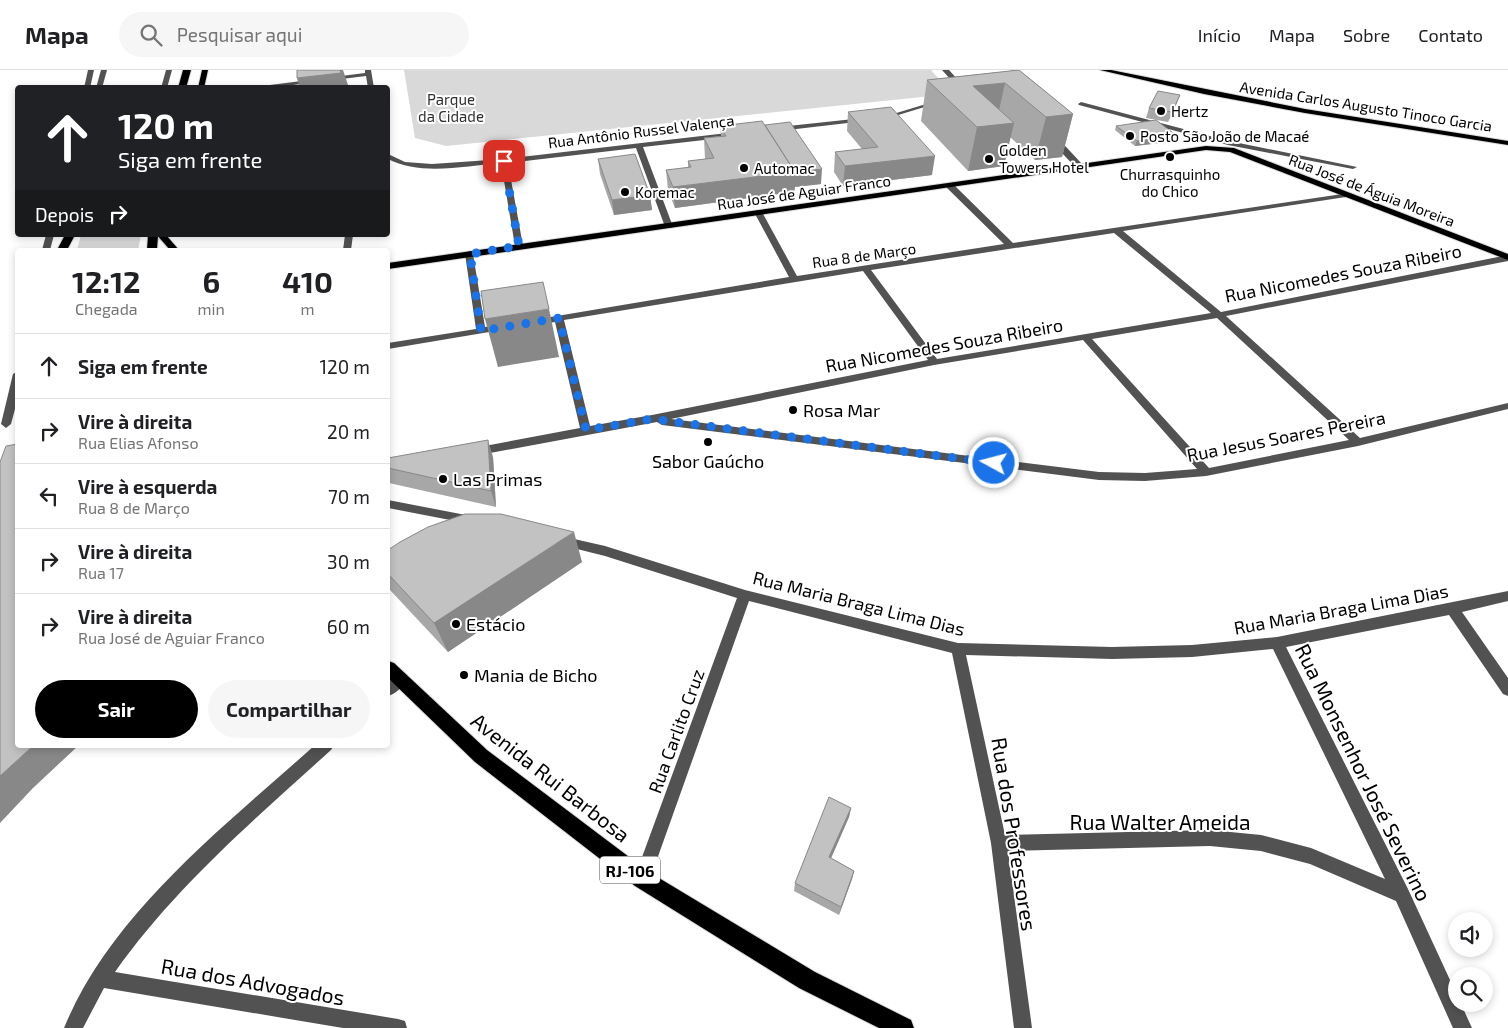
<!DOCTYPE html>
<html lang="pt">
<head>
<meta charset="utf-8">
<style>
  body { margin:0; font-family:"Exo 2",sans-serif; background:#f6f6f6; color:#202124; height:100vh; display:flex; flex-direction:column; font-size:19px; white-space:nowrap }
  * { box-sizing:border-box; margin:0 }
  p { font-size:16px; color:#757577 }
  .icon { flex:none; width:28px; height:28px; fill:none; stroke:currentColor; stroke-width:2; stroke-linecap:round; stroke-linejoin:round }
  .map { position:relative; flex:1; overflow:hidden }
  .side { position:absolute; left:15px; top:178px; width:375px; height:500px; display:flex; flex-direction:column; background:#fff; border-radius:5px; box-shadow:0 2px 8px #0003 }
  .side>* { flex:none }
  .hud { position:absolute; left:15px; top:15px; width:375px; height:152px; border-radius:5px; box-shadow:0 2px 8px #0003; background:#202124; color:#fff; overflow:hidden }
  .controls { position:absolute; left:1448px; top:842px; display:grid; gap:10px }
  .controls a { display:grid; place-items:center; width:45px; height:45px; border-radius:50%; background:#fff; box-shadow:0 2px 8px #0003; font-size:25px }
  .pin { position:absolute; display:grid; place-items:center; width:42px; height:42px; color:#fff; margin:-21px; border-radius:10px; box-shadow:0 2px 8px #0006 }
  .me { position:absolute; width:55px; margin:-28px; rotate:277deg; stroke-linejoin:round; filter:drop-shadow(0 0 4px #0008) }
  .turn { display:flex; align-items:center; gap:18px; height:105px; padding:0 20px; font-size:22px }
  .turn .icon { width:65px; height:65px; stroke-width:2.5 }
  .turn b { display:block; font-size:35px; line-height:42px }
  .then { display:flex; align-items:center; height:48px; padding:0 20px; background:#0003; gap:10px; font-size:19px }
  .eta { display:flex; justify-content:space-evenly; align-items:center; height:85px; text-align:center }
  .eta b { font-size:30px; font-weight:700; line-height:35px }
  .action { display:flex; gap:10px; margin-top:auto; padding:10px 20px }
  .action a { flex:1; height:58px; border-radius:30px; background:#000; color:#fff; font-size:20px; font-weight:700; line-height:58px; text-align:center }
  .action a+a { background:#f6f6f6; color:#202124 }
  ul { padding:0; list-style:none }
  li { display:flex; align-items:center; gap:15px; height:65px; padding:0 20px; border-top:1px solid #e0e0e0 }
  li div { flex:1 }
  li b { display:block; font-size:19px }
  li em { font-style:normal }
  header { display:flex; align-items:center; gap:30px; box-sizing:border-box; height:70px; padding:0 25px; background:#fff; border-bottom:1px solid #e0e0e0 }
  header strong { font-size:24px }
  nav { display:flex; gap:28px; margin-inline-start:auto; font-size:18px }
  .search { width:350px; height:45px; background:#f6f6f6; display:flex; align-items:center; gap:12px; box-sizing:border-box; padding:0 18px; border-radius:28px; color:#757577; font-size:19px }
  .map>svg:first-child { display:block }
  .green { fill:#d9d9d9 }
  .lines { fill:none; stroke-linecap:round; stroke-linejoin:round }
  .major-casing { stroke:#dbdbdb; stroke-width:2 }
  .highway-casing { stroke:#dbdbdb; stroke-width:2 }
  .minor { fill:#525252; fill-rule:evenodd }
  .major { fill:#000; fill-rule:evenodd }
  .highway { fill:#000; fill-rule:evenodd }
  .wall { fill:#a7a7a7 }
  .shaded-wall { fill:#888 }
  .building { fill:#c2c2c2; stroke:#888 }
  .route { stroke:#1a73e8; stroke-width:9; stroke-dasharray:0 16.2 }
  .poi-dot { fill:#000; stroke:#fff; stroke-width:2 }
  .labels { text-anchor:middle; dominant-baseline:central; stroke-width:4; stroke-linejoin:round; paint-order:stroke }
  .far-park-label { font-size:15px; fill:#303030; stroke:#fff }
  .far-street-label { font-size:15px; fill:#000; stroke:#fff }
  .far-poi-label { font-size:15px; fill:#000; stroke:#fff; text-anchor:start }
  .shield { fill:#fff; stroke:#4c4c4c; stroke-width:1 }
  .shield-label { font-size:16px; font-weight:bold; fill:#000 }
  .street-label { font-size:18px; fill:#000; stroke:#fff }
  .poi-label { font-size:18px; fill:#000; stroke:#fff; text-anchor:start }
  .near-street-label { font-size:21px; fill:#000; stroke:#fff }
</style>
</head>
<body>
<header>
<strong>Mapa</strong>
<div class="search"><svg class="icon" aria-label="search" viewBox="0 0 24 24"><circle cx="10" cy="10" r="6"/><path d="M15 15l6 6"/></svg>Pesquisar aqui</div>
<nav><a>Início</a><a>Mapa</a><a>Sobre</a><a>Contato</a></nav>
</header>
<div class="map">
<svg width="1508" height="958" viewBox="0 0 1508 958">
  <rect width="100%" height="100%" fill="#fff"/>
  <!-- green -->
  <g class="green">
    <polygon points="404,0 931,0 946,17 932,26 446,76 415,68"/>
    <polygon points="81,165 141,165 138,180 77,180"/>
  </g>
  <g class="lines">
    <defs>
      <g id="major">
        <polygon points="202,0 208,0 204,18 198,18"/>
        <polygon points="1100,0 1111,0 1305,39 1508,71 1508,75 1305,43 1204,24"/>
        <polygon points="1206,76 1234,78 1508,184 1508,190 1230,82 1206,80 388,199 388,193"/>
        <polygon points="157,165 166,165 179,180 170,180"/>
      </g>
      <g id="highway">
        <polygon points="183,0 191,0 186,18 178,18"/>
        <polygon points="65,165 75,165 67,180 57,180"/>
        <polygon points="148,165 158,165 157,180 147,180"/>
        <polygon points="388,591 394,593 487,680 649,802 815,902 911,950 914,958 879,958 799,918 635,816 475,692 388,608"/>
      </g>
    </defs>
    <!-- major casing -->
    <use href="#major" class="major-casing"/>
    <!-- highway casing -->
    <use href="#highway" class="highway-casing"/>
    <!-- minor -->
    <g class="minor">
      <polygon points="88,0 94,0 90,18 84,18"/>
      <polygon points="101,0 107,0 102,18 96,18"/>
      <polygon points="166,0 172,0 167,18 161,18"/>
      <polygon points="365,0 371,0 374,18 368,18 366,6 269,18 245,18 365,3"/>
      <polygon points="942,0 949,0 958,10 962,23 958,23 952,11"/>
      <polygon points="936,31 941,32 885,49 880,48"/>
      <polygon points="1081,32 1229,71 1357,97 1353,99 1228,75 1079,35 1078,34"/>
      <polygon points="863,48 865,49 865,51 779,61 775,59 779,57"/>
      <path d="M736 62 740 64 739 66 643 77 672 154 668 156 664 154 636 78 508 93 523 176 519 179 515 176 501 93C465 96 420 106 388 89V84L405 92 432 94 504 89Z"/>
      <polygon points="1049,65 1055,65 1082,94 1082,98 1076,98 1049,69"/>
      <path d="M947 114H953L1013 173 1349 123V127H1346L1123 161 1221 242 1508 185V191L1226 246 1360 368 1508 333V339L1358 376 1206 406 1145 411 1099 410 662 355 657 352 474 386 468 382 474 378 580 358 555 252 536 255 531 252 533 250 789 207 754 142 758 140 762 142 797 206 1004 174 947 118ZM1114 163 1211 243 937 289 871 200ZM863 201 928 290 652 345 590 356 564 250ZM1217 248 1349 370 1209 398 1092 269ZM1083 270 1197 399 1145 403 1099 402 671 349 934 295Z"/>
      <polygon points="46,165 54,165 50,180 42,180"/>
      <polygon points="345,165 353,165 351,180 343,180"/>
      <polygon points="469,181 473,184 485,257 504,254 509,257 507,259 388,279 388,273 476,259 465,184"/>
      <polygon points="18,301 18,328 11,354 6,358 1,354 13,304"/>
      <polygon points="388,430 471,446 477,450 471,454 388,438"/>
      <path d="M561 466 605 476 745 520 958 573 1112 577 1192 575 1277 567 1508 521V531L1462 542 1508 608V626L1503 624 1449 545 1286 577 1408 819 1456 923V934H1461L1472 958H1453L1396 831 1310 794 1261 781 1210 776 1008 781 1032 958H1014L991 773 952 583 749 531 650 809 648 815 642 817 636 815 634 809 737 528 605 486 557 474 555 471ZM1273 579 1385 809 1311 778 1261 765 1210 760 1005 765 966 585 1112 589 1192 587Z"/>
      <path d="M399 604 404 606 406 610C403 617 395 624 388 626V612Z"/>
      <path d="M315 675H334L331 680C255 749 175 817 115 902L398 949 405 951 407 958H343L104 918 83 958H64C111 843 225 756 315 675Z"/>
    </g>
    <!-- major -->
    <use href="#major" class="major"/>
    <!-- highway -->
    <use href="#highway" class="highway"/>
  </g>
  <!-- wall -->
  <g class="wall">
    <polygon points="1019,0 1073,44 1062,87 1035,90 1010,67 1004,96 968,101 921,51 927,10"/>
    <polygon points="1180,25 1176,35 1168,52 1146,48 1149,38"/>
    <polygon points="848,42 932,105 843,116 834,102 835,82 862,79 847,61"/>
    <polygon points="765,55 821,114 795,117 794,122 675,138 668,120 666,100 688,98 688,91 705,89 704,68 721,66 720,56"/>
    <polygon points="1116,56 1177,66 1176,71 1135,76 1115,60"/>
    <polygon points="598,89 650,125 652,140 614,145 600,104"/>
    <polygon points="493,387 496,437 389,413 388,410 388,388"/>
    <polygon points="388,480 582,492 448,582 390,520 388,516"/>
    <polygon points="851,738 849,747 831,788 854,801 852,809 839,845 794,821 795,813"/>
  </g>
  <!-- shaded-wall -->
  <g class="shaded-wall">
    <polygon points="340,0 343,0 349,18 300,18 297,8"/>
    <polygon points="1005,13 996,54 973,16"/>
    <polygon points="1180,25 1176,35 1168,52 1172,42"/>
    <polygon points="1073,44 1062,87 1035,90 1046,47"/>
    <polygon points="1014,53 1004,96 968,101 977,57"/>
    <polygon points="1177,66 1176,71 1135,76 1137,71"/>
    <polygon points="935,86 932,105 843,116 845,96"/>
    <polygon points="822,99 821,114 795,117 794,122 675,138 673,117"/>
    <polygon points="650,125 652,140 614,145 612,130"/>
    <polygon points="549,239 559,287 498,297 485,249"/>
    <polygon points="488,370 493,387 496,437 491,421"/>
    <polygon points="574,462 582,492 448,582 434,553"/>
    <polygon points="34,675 79,675 33,718 0,753 0,706"/>
    <polygon points="851,738 849,747 828,795 829,787"/>
    <polygon points="854,801 852,809 839,845 841,837"/>
  </g>
  <!-- building -->
  <g class="building">
    <polygon points="297,0 340,0 341,3 297,8"/>
    <polygon points="1019,0 1073,44 1046,47 1005,13 973,16 1014,53 977,57 927,10"/>
    <polygon points="1158,21 1180,25 1172,42 1149,38"/>
    <polygon points="891,37 935,86 845,96 835,82 878,77 848,42"/>
    <polygon points="1156,50 1177,66 1137,71 1116,56"/>
    <polygon points="762,51 795,102 673,117 666,100 691,97 688,91 714,88 704,68 726,66 720,56"/>
    <polygon points="790,52 822,99 795,102 765,55"/>
    <polygon points="635,84 650,125 612,130 598,89"/>
    <polygon points="543,212 549,239 485,249 481,221"/>
    <polygon points="488,370 491,421 388,398 388,388"/>
    <polygon points="18,374 18,675 34,675 0,706 0,392 6,376"/>
    <polygon points="465,444 501,444 574,462 434,553 388,504 388,480 400,472 428,457"/>
    <polygon points="829,727 851,738 829,787 854,801 841,837 795,813"/>
  </g>
  <g class="lines">
    <!-- route -->
    <polyline class="route" points="504,91 519,176 470,184 481,261 559,248 586,360 652,349 994,393"/>
  </g>
  <!-- markers -->
  <g class="poi-dot">
    <circle cx="1161" cy="41" r="5"/>
    <circle cx="1130" cy="66" r="5"/>
    <circle cx="1170" cy="87" r="5"/>
    <circle cx="989" cy="89" r="5"/>
    <circle cx="744" cy="98" r="5"/>
    <circle cx="625" cy="122" r="5"/>
    <circle cx="793" cy="340" r="5"/>
    <circle cx="708" cy="372" r="5"/>
    <circle cx="443" cy="409" r="5"/>
    <circle cx="456" cy="554" r="5"/>
    <circle cx="464" cy="605" r="5"/>
  </g>
  <g class="labels">
    <!-- far-park labels -->
    <g class="far-park-label">
      <text x="451" y="29">Parque<tspan x="451" dy="17">da Cidade</tspan></text>
    </g>
    <!-- far-street labels -->
    <g class="far-street-label">
      <text transform="translate(1366 36) rotate(9)">Avenida Carlos Augusto Tinoco Garcia</text>
      <text transform="translate(641 61) rotate(-7)">Rua Antônio Russel Valença</text>
      <text transform="translate(1372 120) rotate(21)">Rua José de Águia Moreira</text>
      <text transform="translate(804 122) rotate(-8)">Rua José de Aguiar Franco</text>
      <text transform="translate(864 185) rotate(-8)">Rua 8 de Março</text>
    </g>
    <!-- far-poi labels -->
    <g class="far-poi-label">
      <text x="1171" y="41">Hertz</text>
      <text x="1140" y="66">Posto São João de Macaé</text>
      <text x="999" y="80">Golden<tspan x="999" dy="17">Towers Hotel</tspan></text>
      <text x="754" y="98">Automac</text>
      <text x="1170" y="104" text-anchor="middle">Churrasquinho<tspan x="1170" dy="17">do Chico</tspan></text>
      <text x="635" y="122">Koremac</text>
    </g>
    <!-- shield labels -->
    <rect class="shield" x="600" y="786.5" width="60" height="27" rx="4"/>
    <g class="shield-label">
      <text x="630" y="800">RJ-106</text>
    </g>
    <!-- street labels -->
    <g class="street-label">
      <text transform="translate(1343 203) rotate(-11)">Rua Nicomedes Souza Ribeiro</text>
      <text transform="translate(944 275) rotate(-10)">Rua Nicomedes Souza Ribeiro</text>
      <text transform="translate(1286 366) rotate(-11)">Rua Jesus Soares Pereira</text>
      <text transform="translate(859 533) rotate(14)">Rua Maria Braga Lima Dias</text>
      <text transform="translate(1341 539) rotate(-10)">Rua Maria Braga Lima Dias</text>
      <text transform="translate(676 661) rotate(-70)">Rua Carlito Cruz</text>
    </g>
    <!-- poi labels -->
    <g class="poi-label">
      <text x="803" y="340">Rosa Mar</text>
      <text x="708" y="391" text-anchor="middle">Sabor Gaúcho</text>
      <text x="453" y="409">Las Primas</text>
      <text x="466" y="554">Estácio</text>
      <text x="474" y="605">Mania de Bicho</text>
    </g>
    <!-- near-street labels -->
    <g class="near-street-label">
      <text transform="translate(1364 702) rotate(64)">Rua Monsenhor José Severino</text>
      <text transform="translate(551 707) rotate(38)">Avenida Rui Barbosa</text>
      <text x="1160" y="751">Rua Walter Ameida</text>
      <text transform="translate(1015 764) rotate(81)">Rua dos Professores</text>
      <text transform="translate(253 911) rotate(10)">Rua dos Advogados</text>
    </g>
  </g>
</svg>
<div class="controls">
<a><svg class="icon" aria-label="sound" viewBox="0 0 24 24"><path d="M4 9h4l5-4v14l-5-4H4zM17 9q2 3 0 6"/></svg></a>
<a><svg class="icon" aria-label="search" viewBox="0 0 24 24"><circle cx="10" cy="10" r="6"/><path d="M15 15l6 6"/></svg></a>
</div>
<div class="pin" style="left:504px;top:91px;background:#d93025"><svg class="icon" aria-label="arrive" viewBox="0 0 24 24"><path d="M6 21V4h12l-3 4 3 4H6"/></svg></div>
<svg class="me" style="left:994px;top:393px" viewBox="-20 -20 40 40"><circle r="17" fill="#1a73e8" stroke="#fff" stroke-width="3"/><path d="M0-11L8 9 0 5-8 9z" fill="#fff"/></svg>
<div class="hud">
<div class="turn"><svg class="icon" aria-label="ahead" viewBox="0 0 24 24"><path d="M12 20V5M6 11l6-6 6 6"/></svg><div><b>120 m</b>Siga em frente</div></div>
<div class="then">Depois<svg class="icon" aria-label="right" viewBox="0 0 24 24"><path d="M7 20v-9h11M14 6l5 5-5 5"/></svg></div>
</div>
<section class="side">
<div class="eta">
<div><b>12:12</b><p>Chegada</p></div>
<div><b>6</b><p>min</p></div>
<div><b>410</b><p>m</p></div>
</div>
<ul>
<li><svg class="icon" aria-label="ahead" viewBox="0 0 24 24"><path d="M12 20V5M6 11l6-6 6 6"/></svg><div><b>Siga em frente</b></div><em>120 m</em></li>
<li><svg class="icon" aria-label="right" viewBox="0 0 24 24"><path d="M7 20v-9h11M14 6l5 5-5 5"/></svg><div><b>Vire à direita</b><p>Rua Elias Afonso</p></div><em>20 m</em></li>
<li><svg class="icon" aria-label="left" viewBox="0 0 24 24"><path d="M17 20v-9H6M10 6l-5 5 5 5"/></svg><div><b>Vire à esquerda</b><p>Rua 8 de Março</p></div><em>70 m</em></li>
<li><svg class="icon" aria-label="right" viewBox="0 0 24 24"><path d="M7 20v-9h11M14 6l5 5-5 5"/></svg><div><b>Vire à direita</b><p>Rua 17</p></div><em>30 m</em></li>
<li><svg class="icon" aria-label="right" viewBox="0 0 24 24"><path d="M7 20v-9h11M14 6l5 5-5 5"/></svg><div><b>Vire à direita</b><p>Rua José de Aguiar Franco</p></div><em>60 m</em></li>
</ul>
<div class="action"><a>Sair</a><a>Compartilhar</a></div>
</section>
</div>
</body>
</html>
